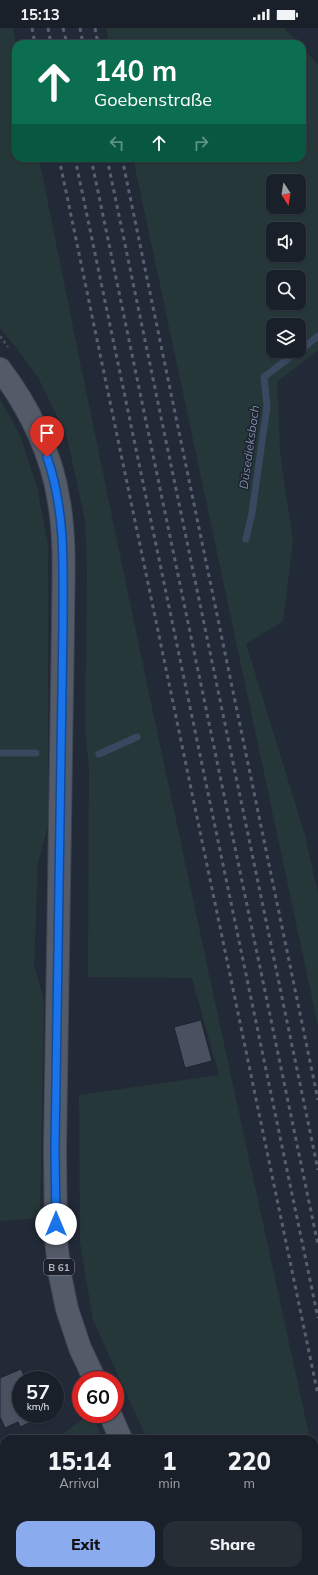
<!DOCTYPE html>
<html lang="en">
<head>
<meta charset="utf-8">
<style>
  body { margin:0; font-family:Mulish,sans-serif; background:#272d35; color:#f1f3f6; height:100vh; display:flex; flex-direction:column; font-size:15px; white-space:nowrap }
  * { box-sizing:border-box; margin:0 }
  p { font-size:13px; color:#9fa3a8 }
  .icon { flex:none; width:22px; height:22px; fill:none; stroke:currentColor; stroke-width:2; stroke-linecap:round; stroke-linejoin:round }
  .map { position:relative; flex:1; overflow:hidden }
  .panel { position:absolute; left:0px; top:1407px; width:318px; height:140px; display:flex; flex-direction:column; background:#1a2029; border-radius:12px 12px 0 0; box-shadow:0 1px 3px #0004,0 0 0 1px #383e46 }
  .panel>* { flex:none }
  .hud { position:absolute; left:12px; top:12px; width:294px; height:122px; border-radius:12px; box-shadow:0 1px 3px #0004,0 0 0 1px #383e46; background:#0b6e4f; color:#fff; overflow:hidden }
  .needle { width:26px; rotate:168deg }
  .buttons { position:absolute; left:266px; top:146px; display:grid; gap:8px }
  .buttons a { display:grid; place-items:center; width:40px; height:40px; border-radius:8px; background:#1a2029; box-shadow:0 1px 3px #0004,0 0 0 1px #383e46; font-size:20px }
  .speed { position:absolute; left:12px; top:1343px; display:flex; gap:8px; font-size:20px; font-weight:700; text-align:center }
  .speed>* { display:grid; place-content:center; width:52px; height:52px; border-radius:50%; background:#1a2029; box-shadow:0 1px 3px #0004,0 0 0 1px #383e46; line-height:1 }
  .speed small { font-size:10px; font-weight:400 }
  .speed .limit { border:6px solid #d22; background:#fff; color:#111 }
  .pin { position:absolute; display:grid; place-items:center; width:34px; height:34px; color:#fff; margin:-41px -17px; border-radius:50% 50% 50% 0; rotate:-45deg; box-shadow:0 0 4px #0007 }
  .pin .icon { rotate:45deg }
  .me { position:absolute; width:44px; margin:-22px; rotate:0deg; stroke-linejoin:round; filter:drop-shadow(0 0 3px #0008) }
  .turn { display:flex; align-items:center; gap:14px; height:84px; padding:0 16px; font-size:18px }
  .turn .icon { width:52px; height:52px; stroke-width:2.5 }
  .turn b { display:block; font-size:28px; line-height:34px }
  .lanes { display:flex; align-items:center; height:38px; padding:0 16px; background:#0003; justify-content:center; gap:20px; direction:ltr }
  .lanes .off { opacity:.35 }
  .eta { display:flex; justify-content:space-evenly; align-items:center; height:68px; text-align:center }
  .eta b { font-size:24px; font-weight:800; line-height:28px }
  .button { display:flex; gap:8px; margin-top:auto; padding:8px 16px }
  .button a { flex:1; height:46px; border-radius:12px; background:#8babef; color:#111; font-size:16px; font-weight:800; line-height:46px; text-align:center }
  .button a+a { background:#272d35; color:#f1f3f6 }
  .status { display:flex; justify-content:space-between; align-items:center; height:28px; padding:0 20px; background:#1a2029; direction:ltr }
  .status svg { height:11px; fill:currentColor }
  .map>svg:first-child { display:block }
  .green { fill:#263739; fill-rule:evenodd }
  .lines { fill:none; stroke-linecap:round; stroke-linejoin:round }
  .stream { stroke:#39475f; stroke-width:7 }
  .building { fill:#495161; stroke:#1e232e }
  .primary-casing { stroke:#3f4551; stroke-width:24 }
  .path { stroke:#425256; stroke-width:2.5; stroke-dasharray:3 3; stroke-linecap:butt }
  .primary { stroke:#545b68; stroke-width:22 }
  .rail { stroke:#58606e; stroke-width:3; stroke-dasharray:4 4; stroke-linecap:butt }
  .route-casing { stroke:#114b97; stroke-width:10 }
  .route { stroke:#1a73e8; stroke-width:7 }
  .labels { text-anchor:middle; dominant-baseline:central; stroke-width:3; stroke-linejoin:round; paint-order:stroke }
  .shield { fill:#1c212c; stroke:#848a96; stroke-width:1 }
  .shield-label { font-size:10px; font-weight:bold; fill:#b1b7c4 }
  .water-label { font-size:12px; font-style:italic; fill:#7c8caa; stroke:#1c212c }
</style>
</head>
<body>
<div class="status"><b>15:13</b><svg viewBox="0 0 49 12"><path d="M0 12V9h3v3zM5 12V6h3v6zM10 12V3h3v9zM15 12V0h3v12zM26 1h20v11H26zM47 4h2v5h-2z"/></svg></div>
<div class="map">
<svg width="318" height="1547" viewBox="0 0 318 1547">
  <rect width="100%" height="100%" fill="#232a37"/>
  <!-- green -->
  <g class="green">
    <path d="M0 0H13L16 17V130H39C124 558 217 985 310 1411H147L93 1292 80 1214 79 1067 219 1047 192 950 88 949 89 738 85 705 87 543 85 492 67 409 39 351 18 322 0 300Z"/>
    <polygon points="106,0 284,0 299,16 109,16"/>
    <path d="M302 19 318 37V322L277 354 280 425 293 514 283 593 246 616 305 807 318 866V998L133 130H302ZM273 153H299V179H273ZM273 201H299V227H273ZM273 249H299V275H273ZM273 297H299V323H273Z"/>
    <polygon points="0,371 20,407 37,459 48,517 48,798 38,835 34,938 44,972 40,1190 0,1193"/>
    <polygon points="90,1386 92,1386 102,1411 56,1411"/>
    <polygon points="314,1427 318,1445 318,1476 314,1478"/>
    <polygon points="4,1450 4,1543 158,1543 160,1547 0,1547 0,1453"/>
  </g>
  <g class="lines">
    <!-- stream -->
    <g class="stream">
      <polyline points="299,323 318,308"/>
      <polyline points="246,511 252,485 267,378 264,349 298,323"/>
      <polyline points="0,725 36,725"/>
      <polyline points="99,726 137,709"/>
    </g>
  </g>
  <!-- building -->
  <g class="building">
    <polygon points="201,992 212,1033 185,1040 174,999"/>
    <polygon points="21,1341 26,1352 21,1352 21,1386 40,1386 42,1389 20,1399 18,1394 5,1400 0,1389 0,1350"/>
  </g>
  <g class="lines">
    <defs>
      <g id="primary">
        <path d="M0 341C29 379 52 426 59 474 66 514 63 556 63 596L55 1121 56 1212 60 1247 67 1281 80 1320 95 1352"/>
        <polyline points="110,1386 121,1411"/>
        <polyline points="179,1543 181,1547"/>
      </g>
    </defs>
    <!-- primary casing -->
    <use href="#primary" class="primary-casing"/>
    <!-- path -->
    <polyline class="path" points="0,308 8,319"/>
    <!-- primary -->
    <use href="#primary" class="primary"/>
    <!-- rail -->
    <g class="rail">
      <polyline points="32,0 35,16"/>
      <polyline points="48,0 51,16"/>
      <polyline points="63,0 67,16"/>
      <polyline points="80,0 83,16"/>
      <polyline points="95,0 98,16"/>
      <polyline points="59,130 318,1367"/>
      <polyline points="75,130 318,1290"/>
      <polyline points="91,130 318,1217"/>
      <polyline points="107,130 318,1142"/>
      <polyline points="122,130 318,1072"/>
    </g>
  </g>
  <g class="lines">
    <defs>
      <path id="route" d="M47 429C66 484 63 539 63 596L55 1120 56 1196"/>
    </defs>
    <!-- route casing -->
    <use href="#route" class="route-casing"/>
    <!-- route -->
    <use href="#route" class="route"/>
  </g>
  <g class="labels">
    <!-- shield labels -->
    <rect class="shield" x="44" y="1231" width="30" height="16" rx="3"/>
    <g class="shield-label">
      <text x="59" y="1239">B 61</text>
    </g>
    <!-- water labels -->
    <g class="water-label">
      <text transform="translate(249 419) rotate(-82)">Düsedieksbach</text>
    </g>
  </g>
</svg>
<div class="buttons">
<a><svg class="needle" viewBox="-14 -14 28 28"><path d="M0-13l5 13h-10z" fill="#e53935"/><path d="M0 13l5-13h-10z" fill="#9fa3a8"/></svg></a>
<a><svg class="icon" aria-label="sound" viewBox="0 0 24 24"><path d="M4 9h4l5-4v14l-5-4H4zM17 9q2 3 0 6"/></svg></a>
<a><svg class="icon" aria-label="search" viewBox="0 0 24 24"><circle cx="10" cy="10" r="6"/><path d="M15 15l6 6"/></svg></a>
<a><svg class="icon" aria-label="layers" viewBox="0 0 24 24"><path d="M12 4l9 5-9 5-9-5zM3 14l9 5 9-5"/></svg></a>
</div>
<div class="speed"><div>57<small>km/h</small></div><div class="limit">60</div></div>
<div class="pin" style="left:47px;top:429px;background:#d93025"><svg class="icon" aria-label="arrive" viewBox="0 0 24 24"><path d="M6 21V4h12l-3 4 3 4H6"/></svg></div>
<svg class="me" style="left:56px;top:1196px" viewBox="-20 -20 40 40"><circle r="19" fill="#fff"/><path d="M0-13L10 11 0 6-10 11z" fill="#1a73e8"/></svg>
<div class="hud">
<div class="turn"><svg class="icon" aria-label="ahead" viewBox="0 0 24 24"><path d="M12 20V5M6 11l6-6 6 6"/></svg><div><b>140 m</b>Goebenstraße</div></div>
<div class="lanes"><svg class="icon off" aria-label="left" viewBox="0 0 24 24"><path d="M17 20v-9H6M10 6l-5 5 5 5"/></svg><svg class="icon" aria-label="ahead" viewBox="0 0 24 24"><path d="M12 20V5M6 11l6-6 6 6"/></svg><svg class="icon off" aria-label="right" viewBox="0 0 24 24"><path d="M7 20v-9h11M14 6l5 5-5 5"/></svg></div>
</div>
<section class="panel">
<div class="eta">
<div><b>15:14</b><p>Arrival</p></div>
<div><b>1</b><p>min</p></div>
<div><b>220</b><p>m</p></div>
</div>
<div class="button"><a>Exit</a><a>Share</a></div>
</section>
</div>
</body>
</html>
